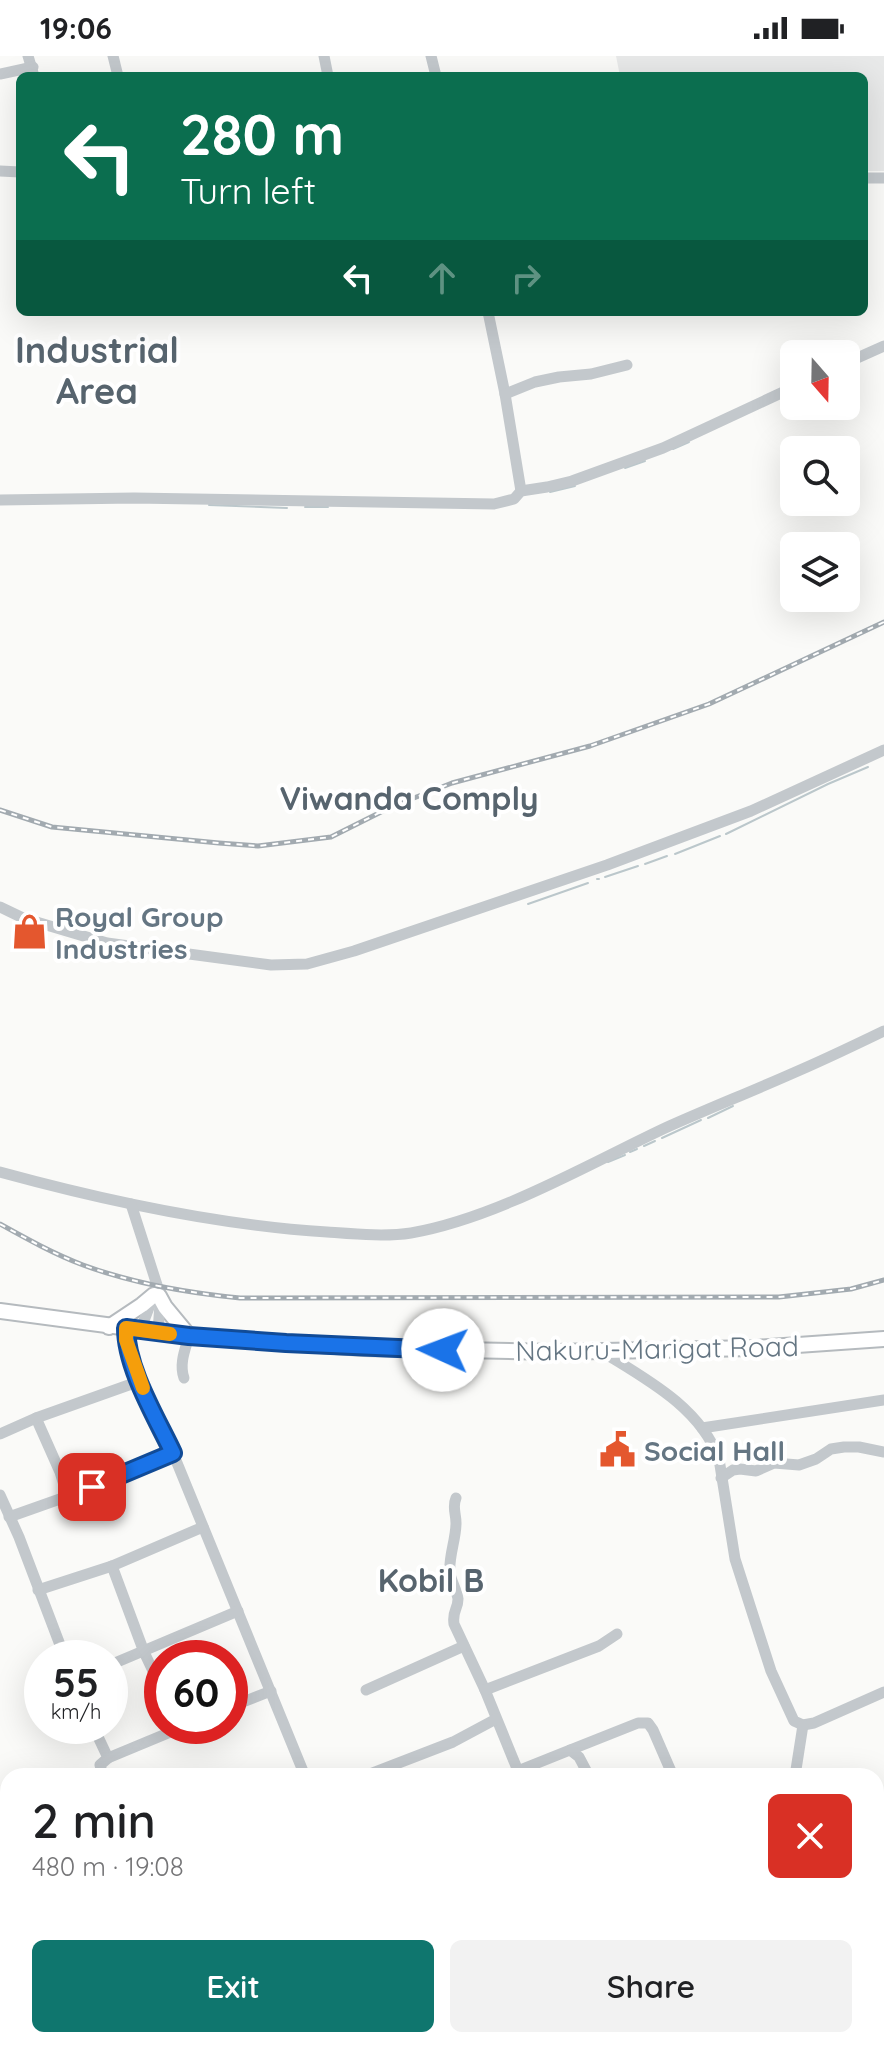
<!DOCTYPE html>
<html lang="en">
<head>
<meta charset="utf-8">
<style>
  body { margin:0; font-family:Quicksand,sans-serif; background:#f2f2f2; color:#202124; height:100vh; display:flex; flex-direction:column; font-size:30px; white-space:nowrap }
  * { box-sizing:border-box; margin:0 }
  p { font-size:26px; color:#757577 }
  .icon { flex:none; width:44px; height:44px; fill:none; stroke:currentColor; stroke-width:2; stroke-linecap:round; stroke-linejoin:round }
  .map { position:relative; flex:1; overflow:hidden }
  .sheet { position:absolute; left:0px; top:1712px; width:884px; height:280px; display:flex; flex-direction:column; background:#fff; border-radius:24px 24px 0 0; box-shadow:0 8px 32px #0002 }
  .sheet>* { flex:none }
  .hud { position:absolute; left:16px; top:16px; width:852px; height:244px; border-radius:12px; box-shadow:0 8px 32px #0002; background:#0b6e4f; color:#fff; overflow:hidden }
  .needle { width:52px; rotate:160deg }
  .controls { position:absolute; left:780px; top:284px; display:grid; gap:16px }
  .controls a { display:grid; place-items:center; width:80px; height:80px; border-radius:12px; background:#fff; box-shadow:0 8px 32px #0002; font-size:40px }
  .speed { position:absolute; left:24px; top:1584px; display:flex; gap:16px; font-size:40px; font-weight:700; text-align:center }
  .speed>* { display:grid; place-content:center; width:104px; height:104px; border-radius:50%; background:#fff; box-shadow:0 8px 32px #0002; line-height:1 }
  .speed small { font-size:20px; font-weight:400 }
  .speed .limit { border:12px solid #d22; background:#fff; color:#111 }
  .pin { position:absolute; display:grid; place-items:center; width:68px; height:68px; color:#fff; margin:-34px; border-radius:16px; box-shadow:0 4px 12px #0006 }
  .me { position:absolute; width:88px; margin:-44px; rotate:272deg; stroke-linejoin:round; filter:drop-shadow(0 0 6px #0008) }
  .turn { display:flex; align-items:center; gap:28px; height:168px; padding:0 32px; font-size:36px }
  .turn .icon { width:104px; height:104px; stroke-width:2.5 }
  .turn b { display:block; font-size:56px; line-height:68px }
  .lanes { display:flex; align-items:center; height:76px; padding:0 32px; background:#0003; justify-content:center; gap:40px; direction:ltr }
  .lanes .off { opacity:.35 }
  .round { display:grid; place-items:center; flex:none; width:84px; height:84px; border-radius:12px; background:#f2f2f2 }
  .head { display:flex; align-items:center; justify-content:space-between; height:136px; padding:0 32px }
  h1 { font-size:48px; font-weight:600; line-height:60px }
  .action { display:flex; gap:16px; margin-top:auto; padding:16px 32px }
  .action a { flex:1; height:92px; border-radius:12px; background:#0f766e; color:#fff; font-size:32px; font-weight:600; line-height:92px; text-align:center }
  .action a+a { background:#f2f2f2; color:#202124 }
  .status { display:flex; justify-content:space-between; align-items:center; height:56px; padding:0 40px; background:#fff; direction:ltr }
  .status svg { height:22px; fill:currentColor }
  .map>svg:first-child { display:block }
  .built { fill:#e8e9e9 }
  .lines { fill:none; stroke-linecap:round; stroke-linejoin:round }
  .stream { stroke:#bbc7cb; stroke-width:2 }
  .major-casing { stroke:#b5babe; stroke-width:18 }
  .minor { stroke:#c3c8cc; stroke-width:11 }
  .major { stroke:#fff; stroke-width:14 }
  .rail-casing { stroke:#a2aab0; stroke-width:5 }
  .rail { stroke:#fff; stroke-width:2; stroke-dasharray:6; stroke-linecap:butt }
  .route-casing { stroke:#114b97; stroke-width:20 }
  .route { stroke:#1a73e8; stroke-width:14 }
  .slow { stroke:#f59e0b; stroke-width:14 }
  .labels { text-anchor:middle; dominant-baseline:central; stroke-width:8; stroke-linejoin:round; paint-order:stroke }
  .poi-label { font-size:28px; font-weight:bold; fill:#657683; stroke:#fff; text-anchor:start }
  .street-label { font-size:28px; fill:#657683; stroke:#fff }
  .quarter-label { font-size:32px; font-weight:bold; fill:#57646e; stroke:#fff }
  .district-label { font-size:36px; font-weight:bold; fill:#57646e; stroke:#fff }
</style>
</head>
<body>
<div class="status"><b>19:06</b><svg viewBox="0 0 49 12"><path d="M0 12V9h3v3zM5 12V6h3v6zM10 12V3h3v9zM15 12V0h3v12zM26 1h20v11H26zM47 4h2v5h-2z"/></svg></div>
<div class="map">
<svg width="884" height="1992" viewBox="0 0 884 1992">
  <rect width="100%" height="100%" fill="#fafaf8"/>
  <!-- built -->
  <polygon class="built" points="616,0 884,0 884,115 864,115 864,20 620,20"/>
  <g class="lines">
    <!-- stream -->
    <g class="stream">
      <polyline points="673,393 689,386"/>
      <polyline points="625,412 645,405"/>
      <polyline points="550,436 575,430"/>
      <polyline points="209,449 287,452"/>
      <polyline points="305,451 328,451"/>
      <polyline points="726,778 828,728 868,711"/>
      <polyline points="675,798 720,780"/>
      <polyline points="645,808 667,800"/>
      <polyline points="605,821 638,810"/>
      <polyline points="597,823 599,823"/>
      <polyline points="528,848 588,827"/>
      <polyline points="708,1062 733,1050"/>
      <polyline points="662,1082 701,1064"/>
      <polyline points="644,1090 655,1085"/>
      <polyline points="630,1096 637,1093"/>
      <polyline points="608,1106 625,1099"/>
    </g>
    <defs>
      <g id="major">
        <polyline points="159,1240 165,1251 189,1280"/>
        <polyline points="0,1255 189,1280 364,1292 553,1296 755,1292 884,1283"/>
        <polyline points="109,1271 142,1249 154,1239"/>
      </g>
    </defs>
    <!-- major casing -->
    <use href="#major" class="major-casing"/>
    <!-- minor -->
    <g class="minor">
      <polyline points="28,0 34,20"/>
      <polyline points="113,0 118,20"/>
      <polyline points="324,0 328,20"/>
      <polyline points="431,0 436,20"/>
      <polyline points="0,18 33,11"/>
      <polyline points="0,115 20,116"/>
      <polyline points="864,122 884,122"/>
      <polyline points="488,256 505,338 521,435"/>
      <polyline points="846,307 884,290"/>
      <polyline points="505,338 535,326 559,321 591,318 627,309"/>
      <polyline points="0,444 134,442 494,448 514,443 521,435 547,431 572,425 663,392 794,331"/>
      <polyline points="0,851 23,862 107,887 271,909 307,908 354,895 607,809 751,755 884,694"/>
      <path d="M0 1116C106 1145 216 1169 327 1176 354 1178 385 1181 411 1177 496 1162 585 1110 663 1073 705 1054 748 1037 791 1018 822 1005 853 990 884 975"/>
      <polyline points="131,1148 157,1229 160,1248 158,1276"/>
      <polyline points="126,1272 126,1284 140,1325 173,1397 305,1720"/>
      <polyline points="140,1275 153,1241"/>
      <path d="M601 1295C646 1323 700 1351 719 1403L735 1503 771 1615 794 1665 803 1669 814 1667 884 1636"/>
      <path d="M184 1322C179 1308 185 1294 189 1280"/>
      <polyline points="36,1362 60,1416 67,1439"/>
      <polyline points="702,1372 884,1344"/>
      <polyline points="0,1378 36,1362 140,1325"/>
      <polyline points="721,1422 733,1414 740,1413 756,1415 774,1407 799,1409 816,1403 831,1393 844,1391 859,1391 884,1396"/>
      <polyline points="0,1439 19,1481 65,1602"/>
      <path d="M456 1442C452 1451 456 1457 456 1467 456 1484 448 1502 450 1518 452 1527 457 1535 458 1543 458 1554 452 1554 454 1568L485 1634 518 1715"/>
      <polyline points="9,1461 74,1438 173,1397"/>
      <polyline points="112,1510 144,1596 162,1634"/>
      <polyline points="38,1534 112,1510 203,1471"/>
      <polyline points="110,1609 238,1555"/>
      <polyline points="366,1634 464,1590"/>
      <polyline points="485,1634 599,1590 617,1578"/>
      <polyline points="230,1651 271,1635"/>
      <polyline points="93,1670 108,1702 100,1709 103,1720"/>
      <polyline points="570,1694 638,1667 648,1667 653,1674 673,1720"/>
      <polyline points="108,1702 185,1670"/>
      <polyline points="365,1720 453,1686 496,1663"/>
      <polyline points="505,1720 570,1694 579,1701 589,1720"/>
      <polyline points="795,1720 803,1669"/>
      <polyline points="0,1830 8,1827"/>
      <polyline points="0,1917 8,1935"/>
      <polyline points="29,1984 32,1992"/>
      <polyline points="217,1984 221,1992"/>
      <polyline points="413,1984 416,1992"/>
      <polyline points="612,1984 615,1992"/>
      <polyline points="699,1984 703,1992"/>
      <polyline points="785,1984 789,1992"/>
      <polyline points="156,1992 175,1984"/>
      <polyline points="646,1992 666,1984"/>
    </g>
    <!-- major -->
    <use href="#major" class="major"/>
    <defs>
      <g id="rail">
        <polyline points="0,754 52,771 219,787 258,790 331,781 391,751 452,727 590,690 709,648 884,566"/>
        <path d="M0 1168C27 1183 54 1198 83 1209 132 1227 188 1237 240 1242L779 1241 851 1233 884 1224"/>
      </g>
    </defs>
    <!-- rail casing -->
    <use href="#rail" class="rail-casing"/>
    <!-- rail -->
    <use href="#rail" class="rail"/>
  </g>
  <g class="lines">
    <defs>
      <path id="route" d="M92 1431 173 1397C156 1361 126 1312 126 1272L189 1280 286 1287 443 1294"/>
    </defs>
    <!-- route casing -->
    <use href="#route" class="route-casing"/>
    <!-- route -->
    <use href="#route" class="route"/>
    <!-- slow -->
    <polyline class="slow" points="143,1332 126,1284 126,1272 170,1278"/>
  </g>
  <!-- icons -->
  <defs>
    <symbol id="shop-bare" viewBox="-9 -9 18 18"><path d="M-5-2.5h2.3a2.7 3.5 0 0 1 5.4 0H5L5.5 6h-11ZM-1.5-2.5h3a1.5 2.3 0 0 0-3 0Z" fill="#e4572e" stroke="#fff" stroke-width="2.5" paint-order="stroke"/></symbol>
    <symbol id="civic-bare" viewBox="-9 -9 18 18"><path d="M-.6-6.5H3V-4.5H.6V-3L4-1V1h2V6H-6V1h2V-1L-.6-3ZM-1.2 2.5V6h2.4V2.5Z" fill="#e4572e" stroke="#fff" stroke-width="2.5" paint-order="stroke"/></symbol>
  </defs>
  <g fill-rule="evenodd">
    <use href="#shop-bare" x="4" y="850" width="51" height="51"/>
    <use href="#civic-bare" x="592" y="1368" width="51" height="51"/>
  </g>
  <g class="labels">
    <!-- poi labels -->
    <g class="poi-label">
      <text x="55" y="860">Royal Group<tspan x="55" dy="32">Industries</tspan></text>
      <text x="644" y="1394">Social Hall</text>
    </g>
    <!-- street labels -->
    <g class="street-label">
      <text transform="translate(657 1292) rotate(-1)">Nakuru-Marigat Road</text>
    </g>
    <!-- quarter labels -->
    <g class="quarter-label">
      <text x="409" y="742">Viwanda Comply</text>
      <text x="431" y="1524">Kobil B</text>
    </g>
    <!-- district labels -->
    <g class="district-label">
      <text x="97" y="293">Industrial<tspan x="97" dy="41">Area</tspan></text>
    </g>
  </g>
</svg>
<div class="controls">
<a><svg class="needle" viewBox="-14 -14 28 28"><path d="M0-13l5 13h-10z" fill="#e53935"/><path d="M0 13l5-13h-10z" fill="#757577"/></svg></a>
<a><svg class="icon" aria-label="search" viewBox="0 0 24 24"><circle cx="10" cy="10" r="6"/><path d="M15 15l6 6"/></svg></a>
<a><svg class="icon" aria-label="layers" viewBox="0 0 24 24"><path d="M12 4l9 5-9 5-9-5zM3 14l9 5 9-5"/></svg></a>
</div>
<div class="speed"><div>55<small>km/h</small></div><div class="limit">60</div></div>
<div class="pin" style="left:92px;top:1431px;background:#d93025"><svg class="icon" aria-label="arrive" viewBox="0 0 24 24"><path d="M6 21V4h12l-3 4 3 4H6"/></svg></div>
<svg class="me" style="left:443px;top:1294px" viewBox="-20 -20 40 40"><circle r="19" fill="#fff"/><path d="M0-13L10 11 0 6-10 11z" fill="#1a73e8"/></svg>
<div class="hud">
<div class="turn"><svg class="icon" aria-label="left" viewBox="0 0 24 24"><path d="M17 20v-9H6M10 6l-5 5 5 5"/></svg><div><b>280 m</b>Turn left</div></div>
<div class="lanes"><svg class="icon" aria-label="left" viewBox="0 0 24 24"><path d="M17 20v-9H6M10 6l-5 5 5 5"/></svg><svg class="icon off" aria-label="ahead" viewBox="0 0 24 24"><path d="M12 20V5M6 11l6-6 6 6"/></svg><svg class="icon off" aria-label="right" viewBox="0 0 24 24"><path d="M7 20v-9h11M14 6l5 5-5 5"/></svg></div>
</div>
<section class="sheet">
<div class="head"><div><h1>2 min</h1><p>480 m · 19:08</p></div><a class="round" style="background:#d93025;color:#fff"><svg class="icon" aria-label="close" viewBox="0 0 24 24"><path d="M6 6l12 12M18 6L6 18"/></svg></a></div>
<div class="action"><a>Exit</a><a>Share</a></div>
</section>
</div>
</body>
</html>
